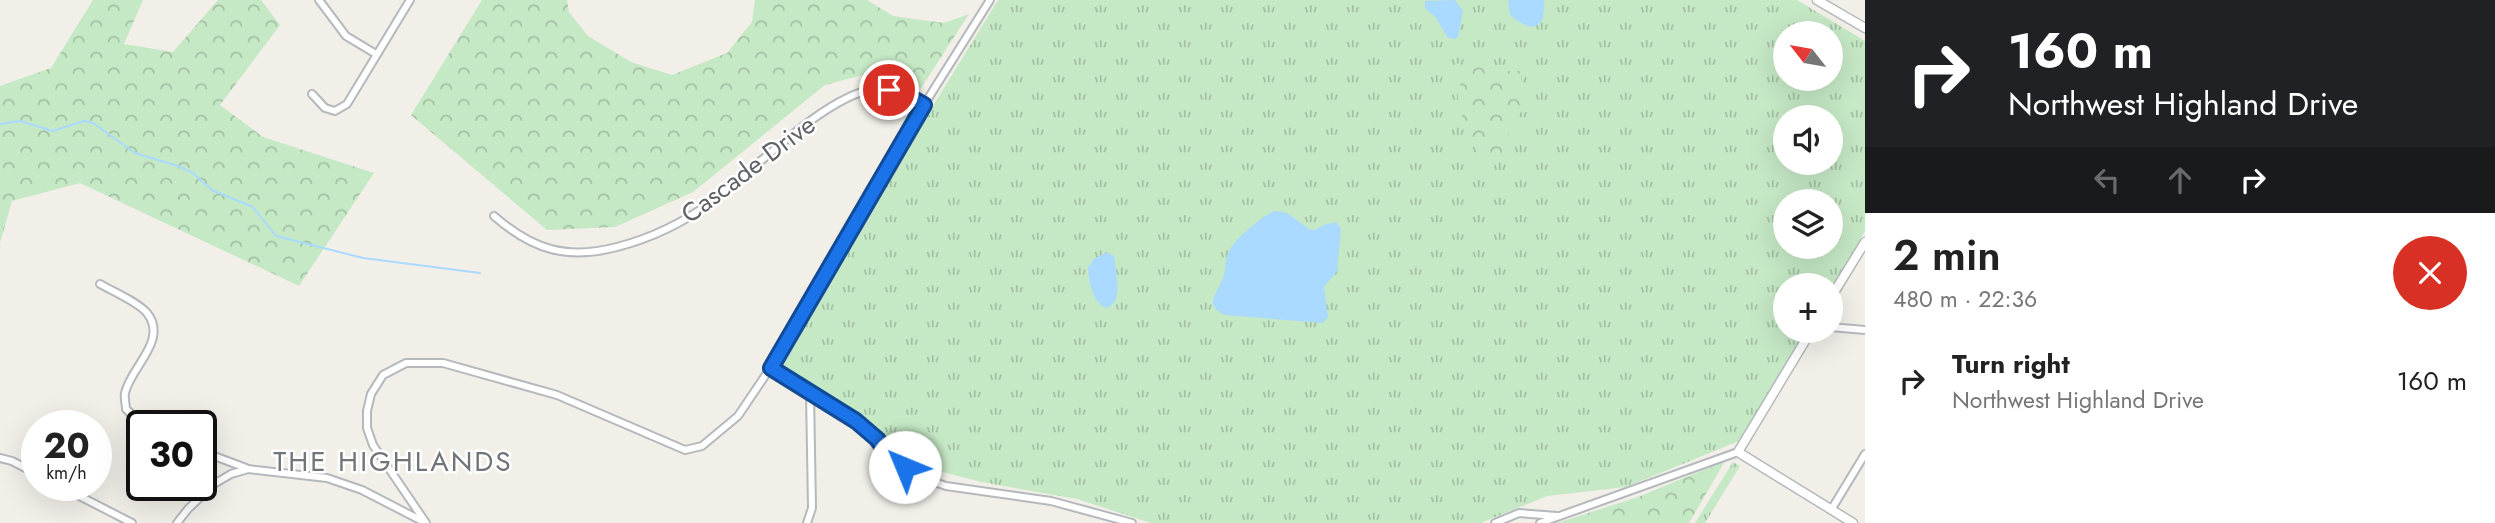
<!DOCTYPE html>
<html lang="en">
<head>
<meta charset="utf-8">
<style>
  body { margin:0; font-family:Jost,sans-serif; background:#f2f2f2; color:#222; height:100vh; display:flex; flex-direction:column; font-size:26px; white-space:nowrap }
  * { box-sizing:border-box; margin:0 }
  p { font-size:23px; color:#767676 }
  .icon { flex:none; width:38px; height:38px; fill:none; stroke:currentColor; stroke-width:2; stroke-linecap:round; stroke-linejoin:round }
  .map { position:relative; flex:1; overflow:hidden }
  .sheet { display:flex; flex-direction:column; background:#fff; width:630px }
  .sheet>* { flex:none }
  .guide { background:#202124; color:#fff; overflow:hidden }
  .needle { width:46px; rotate:301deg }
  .tools { position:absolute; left:1773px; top:21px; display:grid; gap:14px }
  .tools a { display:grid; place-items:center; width:70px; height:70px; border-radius:50%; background:#fff; box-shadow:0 7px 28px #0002; font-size:35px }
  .speed { position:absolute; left:21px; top:410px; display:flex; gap:14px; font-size:35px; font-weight:700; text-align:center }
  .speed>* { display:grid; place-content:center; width:91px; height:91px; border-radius:50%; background:#fff; box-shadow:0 7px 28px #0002; line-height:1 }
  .speed small { font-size:18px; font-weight:400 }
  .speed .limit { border:4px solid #111; border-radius:10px; background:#fff; color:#111 }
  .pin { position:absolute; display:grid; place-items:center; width:60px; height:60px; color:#fff; margin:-30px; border:4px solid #fff; border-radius:50%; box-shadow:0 2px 7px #0007 }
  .me { position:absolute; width:77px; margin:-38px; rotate:315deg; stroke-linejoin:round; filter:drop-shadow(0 0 5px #0008) }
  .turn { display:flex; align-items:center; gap:24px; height:147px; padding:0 28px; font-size:32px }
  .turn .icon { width:91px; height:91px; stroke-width:2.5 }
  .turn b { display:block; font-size:49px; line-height:60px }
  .lanes { display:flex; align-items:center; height:66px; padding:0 28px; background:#0003; justify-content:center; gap:35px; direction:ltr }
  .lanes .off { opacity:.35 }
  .round { display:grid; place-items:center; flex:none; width:74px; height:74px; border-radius:37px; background:#f2f2f2 }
  .head { display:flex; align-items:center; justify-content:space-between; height:119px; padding:0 28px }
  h1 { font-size:42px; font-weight:600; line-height:52px }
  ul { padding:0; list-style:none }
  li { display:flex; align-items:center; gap:21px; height:98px; padding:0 28px }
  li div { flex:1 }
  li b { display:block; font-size:26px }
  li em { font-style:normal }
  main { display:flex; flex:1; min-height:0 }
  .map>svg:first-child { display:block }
  .grass { fill:url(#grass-tufts); fill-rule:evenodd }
  .forest { fill:url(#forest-crowns) }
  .water { fill:#aadaff }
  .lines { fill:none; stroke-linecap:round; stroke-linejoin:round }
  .stream { stroke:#aadaff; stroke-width:2 }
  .minor-casing { stroke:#b5b8bc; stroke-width:10 }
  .tertiary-casing { stroke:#b5b8bc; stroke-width:11 }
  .minor { stroke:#fff; stroke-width:6 }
  .tertiary { stroke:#fff; stroke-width:8 }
  .route-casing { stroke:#114b97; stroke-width:18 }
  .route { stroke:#1a73e8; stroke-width:12 }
  .labels { text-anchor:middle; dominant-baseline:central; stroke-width:5; stroke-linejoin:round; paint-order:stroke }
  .street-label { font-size:26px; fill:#5f6368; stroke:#fff }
  .neighbourhood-label { font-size:28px; letter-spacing:2px; fill:#70757a; stroke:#fff }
</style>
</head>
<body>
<main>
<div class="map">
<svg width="1865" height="523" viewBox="0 0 1865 523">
  <defs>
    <pattern id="grass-tufts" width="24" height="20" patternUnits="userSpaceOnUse" patternTransform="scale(1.75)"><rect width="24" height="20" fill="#c5e8c5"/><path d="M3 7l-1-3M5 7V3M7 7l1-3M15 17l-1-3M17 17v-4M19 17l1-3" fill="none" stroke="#a3c0a4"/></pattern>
    <pattern id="forest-crowns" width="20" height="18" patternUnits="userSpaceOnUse" patternTransform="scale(1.75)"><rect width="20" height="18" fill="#c5e8c5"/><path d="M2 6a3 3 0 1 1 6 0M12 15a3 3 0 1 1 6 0" fill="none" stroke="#a3c0a4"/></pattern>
  </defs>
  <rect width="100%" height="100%" fill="#f1efe8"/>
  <!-- grass -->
  <g class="grass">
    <path d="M998 0H1797L1865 41V231L1831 288 1830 285H1785V331H1805L1739 441 1626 487 1547 496 1481 523H1151L1077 499 981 482 939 471 790 373 780 364 784 348ZM1785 33H1830V79H1785ZM1785 117H1830V163H1785ZM1785 201H1830V247H1785Z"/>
    <polygon points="1733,462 1740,466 1705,523 1695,523"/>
  </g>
  <!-- forest -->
  <g class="forest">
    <polygon points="93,0 143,0 124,44 173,52 218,0 261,0 280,25 220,105 263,137 374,173 299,286 80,183 12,201 0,243 0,86 51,68"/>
    <polygon points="482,0 567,0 569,12 588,36 631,62 672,75 727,53 752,22 755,0 867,0 893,16 944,23 969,14 921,88 877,71 825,85 693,192 615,227 547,230 411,115"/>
    <path d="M1481 62 1500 71H1521L1523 109 1510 129 1501 160 1491 168C1477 150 1457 131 1463 107L1458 99 1457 89 1462 82 1455 70 1456 63 1472 68Z"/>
    <polygon points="1725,461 1689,523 1557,523 1638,497"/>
  </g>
  <!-- water -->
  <g class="water">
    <polygon points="1455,0 1463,11 1458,37 1455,39 1448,38 1436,18 1425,8 1425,1"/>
    <path d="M1508 0H1544C1546 30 1532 34 1510 15Z"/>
    <path d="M1275 211 1287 213 1309 229 1314 230 1324 225 1336 222 1341 229 1337 271 1324 287 1328 317 1323 323 1225 315C1203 305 1217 294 1223 278 1226 270 1225 259 1229 251 1233 241 1264 214 1275 211Z"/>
    <path d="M1107 252 1114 256C1115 272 1125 302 1106 308 1092 301 1089 283 1088 268L1094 259Z"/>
  </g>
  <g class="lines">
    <!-- stream -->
    <polyline class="stream" points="0,124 20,121 53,131 84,121 93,123 135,153 178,166 193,173 212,190 253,207 276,236 363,258 480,273"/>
    <defs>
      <g id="minor">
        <polyline points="319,0 346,36 376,54"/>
        <polyline points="312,94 325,108 335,111 347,104 410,0"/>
        <path d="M494 216C533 250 567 260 617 247 652 238 683 223 713 201 754 170 825 96 874 89 892 86 909 97 924 105"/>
        <path d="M100 284C112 291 138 302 147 313 169 340 130 368 125 393 124 398 126 405 126 409L143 425"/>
        <polyline points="1830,327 1865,330"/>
        <polyline points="771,367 856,421 877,439 892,459 917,476 946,486 1051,501 1132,523"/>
        <polyline points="201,451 246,468"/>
        <polyline points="0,458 12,461 37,474"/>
        <polyline points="58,485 132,523"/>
        <polyline points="1831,510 1865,454"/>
        <polyline points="177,523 188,509 214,484 231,474 248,469 327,478 362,490 424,522"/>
        <polyline points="426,523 373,445 367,428 367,411 371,394 383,375 406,363 443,363 557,395 685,450 702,446 738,416 771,367 924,105 990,0"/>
        <polyline points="807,523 812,508 810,393"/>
        <polyline points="1495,523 1519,513 1557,516"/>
        <polyline points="1540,523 1738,452"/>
      </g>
      <g id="tertiary">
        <polyline points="1817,0 1865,28"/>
        <polyline points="1830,299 1865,242"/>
        <polyline points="1811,331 1738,452 1853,523"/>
      </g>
    </defs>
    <!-- minor casing -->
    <use href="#minor" class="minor-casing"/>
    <!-- tertiary casing -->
    <use href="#tertiary" class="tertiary-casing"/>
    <!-- minor -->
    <use href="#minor" class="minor"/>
    <!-- tertiary -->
    <use href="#tertiary" class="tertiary"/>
  </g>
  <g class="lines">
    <defs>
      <polyline id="route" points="889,90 904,94 924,105 771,368 856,421 877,439 892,459 905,467"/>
    </defs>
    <!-- route casing -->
    <use href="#route" class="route-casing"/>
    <!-- route -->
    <use href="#route" class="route"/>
  </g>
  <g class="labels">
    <!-- street labels -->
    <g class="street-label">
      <text transform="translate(748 169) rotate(-37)">Cascade Drive</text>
    </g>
    <!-- neighbourhood labels -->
    <g class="neighbourhood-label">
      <text x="393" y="461">THE HIGHLANDS</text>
    </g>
  </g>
</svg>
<div class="tools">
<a><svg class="needle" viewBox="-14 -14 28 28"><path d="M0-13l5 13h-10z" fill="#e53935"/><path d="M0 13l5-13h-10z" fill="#767676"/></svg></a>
<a><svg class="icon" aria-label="sound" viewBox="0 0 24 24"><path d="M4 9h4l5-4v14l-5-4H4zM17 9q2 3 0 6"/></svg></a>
<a><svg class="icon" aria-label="layers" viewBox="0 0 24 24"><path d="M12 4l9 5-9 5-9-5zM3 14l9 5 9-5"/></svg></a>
<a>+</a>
</div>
<div class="speed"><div>20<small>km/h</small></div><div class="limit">30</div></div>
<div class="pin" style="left:889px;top:90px;background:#d93025"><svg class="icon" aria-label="arrive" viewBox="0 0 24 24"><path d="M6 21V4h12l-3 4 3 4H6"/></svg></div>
<svg class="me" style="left:905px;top:467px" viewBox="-20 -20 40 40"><circle r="19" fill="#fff"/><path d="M0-13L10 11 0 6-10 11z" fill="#1a73e8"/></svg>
</div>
<section class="sheet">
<div class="guide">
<div class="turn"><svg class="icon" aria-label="right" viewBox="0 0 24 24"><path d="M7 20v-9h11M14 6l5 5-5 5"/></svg><div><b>160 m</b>Northwest Highland Drive</div></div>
<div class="lanes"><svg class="icon off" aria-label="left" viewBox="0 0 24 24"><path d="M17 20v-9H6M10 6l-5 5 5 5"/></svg><svg class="icon off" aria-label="ahead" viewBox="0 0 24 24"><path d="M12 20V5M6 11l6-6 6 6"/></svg><svg class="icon" aria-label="right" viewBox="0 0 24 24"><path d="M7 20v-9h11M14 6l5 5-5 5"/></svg></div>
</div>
<div class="head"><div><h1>2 min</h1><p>480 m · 22:36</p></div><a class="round" style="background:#d93025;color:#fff"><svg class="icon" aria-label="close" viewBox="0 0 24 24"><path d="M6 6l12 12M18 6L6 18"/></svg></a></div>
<ul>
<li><svg class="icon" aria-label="right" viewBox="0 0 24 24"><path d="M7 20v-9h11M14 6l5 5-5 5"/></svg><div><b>Turn right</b><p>Northwest Highland Drive</p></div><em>160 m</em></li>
</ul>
</section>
</main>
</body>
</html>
